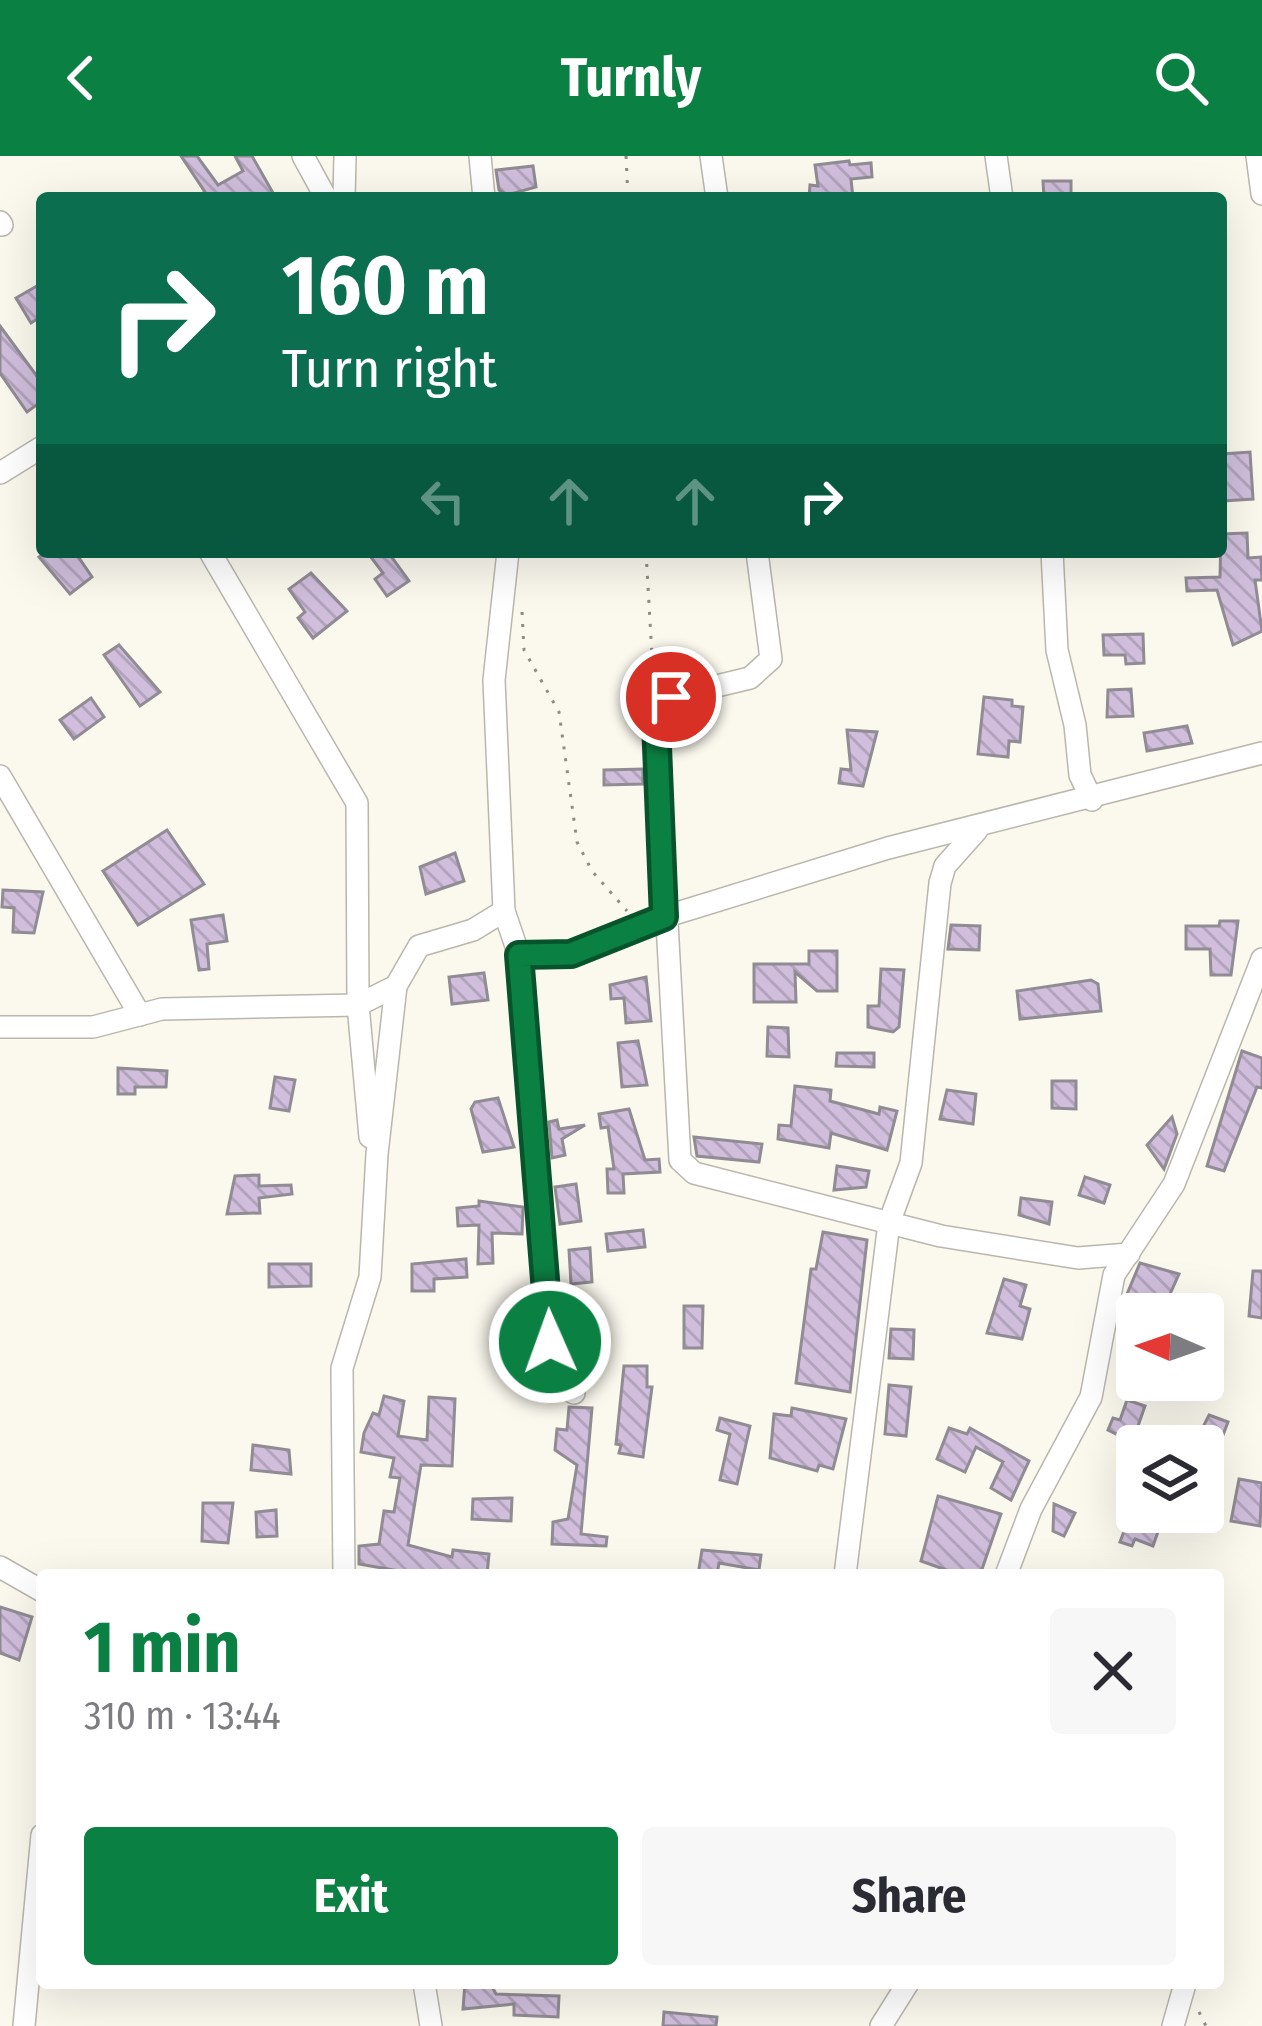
<!DOCTYPE html>
<html lang="en">
<head>
<meta charset="utf-8">
<style>
  body { margin:0; font-family:"Fira Sans Condensed",sans-serif; background:#f7f7f7; color:#2b2b33; height:100vh; display:flex; flex-direction:column; font-size:45px; white-space:nowrap }
  * { box-sizing:border-box; margin:0 }
  p { font-size:39px; color:#7c7c81 }
  .icon { flex:none; width:66px; height:66px; fill:none; stroke:currentColor; stroke-width:2; stroke-linecap:round; stroke-linejoin:round }
  .map { position:relative; flex:1; overflow:hidden }
  .panel { position:absolute; left:36px; top:1413px; width:1188px; height:420px; display:flex; flex-direction:column; background:#fff; border-radius:12px; box-shadow:0 12px 48px #0002 }
  .panel>* { flex:none }
  .hud { position:absolute; left:36px; top:36px; width:1191px; height:366px; border-radius:12px; box-shadow:0 12px 48px #0002; background:#0b6e4f; color:#fff; overflow:hidden }
  .needle { width:78px; rotate:272deg }
  .fabs { position:absolute; left:1116px; top:1137px; display:grid; gap:24px }
  .fabs a { display:grid; place-items:center; width:108px; height:108px; border-radius:12px; background:#fff; box-shadow:0 12px 48px #0002; font-size:60px }
  .pin { position:absolute; display:grid; place-items:center; width:102px; height:102px; color:#fff; margin:-51px; border:6px solid #fff; border-radius:50%; box-shadow:0 3px 12px #0007 }
  .me { position:absolute; width:132px; margin:-66px; rotate:358deg; stroke-linejoin:round; filter:drop-shadow(0 0 9px #0008) }
  .turn { display:flex; align-items:center; gap:42px; height:252px; padding:0 48px; font-size:54px }
  .turn .icon { width:156px; height:156px; stroke-width:2.5 }
  .turn b { display:block; font-size:84px; line-height:102px }
  .lanes { display:flex; align-items:center; height:114px; padding:0 48px; background:#0003; justify-content:center; gap:60px; direction:ltr }
  .lanes .off { opacity:.35 }
  .round { display:grid; place-items:center; flex:none; width:126px; height:126px; border-radius:12px; background:#f7f7f7 }
  .head { display:flex; align-items:center; justify-content:space-between; height:204px; padding:0 48px }
  h1 { font-size:72px; font-weight:700; line-height:90px; color:#0b8043 }
  .primary-button { display:flex; gap:24px; margin-top:auto; padding:24px 48px }
  .primary-button a { flex:1; height:138px; border-radius:12px; background:#0b8043; color:#fff; font-size:48px; font-weight:700; line-height:138px; text-align:center }
  .primary-button a+a { background:#f7f7f7; color:#2b2b33 }
  header { display:flex; justify-content:space-between; align-items:center; height:156px; padding:0 48px; background:#0b8043; color:#fff; font-size:54px; font-weight:700 }
  .map>svg:first-child { display:block }
  .building { fill:url(#building-back-hatch); stroke:#918b94; stroke-width:3 }
  .lines { fill:none; stroke-linecap:round; stroke-linejoin:round }
  .minor-casing { stroke:#b9b7ad; stroke-width:24 }
  .path { stroke:#8d8c85; stroke-width:3; stroke-dasharray:3 9; stroke-linecap:butt }
  .minor { stroke:#fff; stroke-width:21 }
  .route-casing { stroke:#07532c; stroke-width:30 }
  .route { stroke:#0b8043; stroke-width:21 }
</style>
</head>
<body>
<header><svg class="icon" aria-label="back" viewBox="0 0 24 24"><path d="M15 5l-7 7 7 7"/></svg>Turnly<svg class="icon" aria-label="search" viewBox="0 0 24 24"><circle cx="10" cy="10" r="6"/><path d="M15 15l6 6"/></svg></header>
<div class="map">
<svg width="1262" height="1870" viewBox="0 0 1262 1870">
  <defs>
    <pattern id="building-back-hatch" width="6" height="6" patternUnits="userSpaceOnUse" patternTransform="scale(3)"><rect width="6" height="6" fill="#d0bedc"/><path d="M-1 5l2 2M0 0l6 6M5-1l2 2" fill="none" stroke="#b2a3bc"/></pattern>
  </defs>
  <rect width="100%" height="100%" fill="#fbf9ee"/>
  <!-- building -->
  <g class="building">
    <polygon points="181,0 197,0 218,29 243,15 235,0 252,0 273,37 264,42 194,42 205,36"/>
    <polygon points="849,5 850,9 871,7 872,21 851,23 853,42 809,42 810,29 818,30 815,9"/>
    <polygon points="533,10 536,31 507,39 499,34 496,14"/>
    <polygon points="1043,25 1071,25 1071,42 1044,42"/>
    <polygon points="42,127 42,160 31,167 16,142"/>
    <polygon points="0,170 42,227 42,245 27,256 0,217"/>
    <polygon points="1250,296 1253,343 1224,345 1222,298"/>
    <polygon points="1247,377 1248,402 1261,401 1262,424 1255,424 1262,475 1233,489 1217,434 1187,435 1186,422 1220,421 1221,378"/>
    <polygon points="46,396 75,396 92,421 70,438 39,401"/>
    <polygon points="367,396 388,396 409,425 387,440 375,423 383,417"/>
    <polygon points="311,417 347,455 313,482 298,462 305,456 289,433"/>
    <polygon points="1143,478 1144,507 1126,508 1125,499 1104,499 1103,479"/>
    <polygon points="119,489 160,536 140,550 104,499"/>
    <polygon points="1131,533 1133,560 1107,561 1108,534"/>
    <polygon points="984,541 1012,544 1012,550 1023,551 1020,586 1009,585 1008,601 978,598"/>
    <polygon points="91,542 104,561 74,583 60,564"/>
    <polygon points="1187,570 1192,587 1147,595 1144,577"/>
    <polygon points="847,574 877,576 863,630 839,627 841,613 851,614"/>
    <polygon points="643,613 643,628 604,629 604,614"/>
    <polygon points="167,674 204,728 138,769 103,715"/>
    <polygon points="455,697 464,725 426,738 420,711"/>
    <polygon points="3,734 43,736 34,777 13,776 14,752 2,751"/>
    <polygon points="223,759 227,785 207,788 209,813 199,814 191,764"/>
    <polygon points="1220,765 1238,765 1231,819 1211,819 1210,793 1186,793 1186,770 1219,770"/>
    <polygon points="951,769 980,770 979,794 948,793"/>
    <polygon points="809,795 837,795 837,835 817,835 795,816 796,846 754,846 754,808 809,808"/>
    <polygon points="881,813 904,814 899,871 893,876 868,871 868,850 879,850"/>
    <polygon points="484,817 488,844 452,848 449,821"/>
    <polygon points="646,821 651,865 626,867 624,842 611,843 610,829"/>
    <polygon points="1091,824 1098,828 1101,855 1020,863 1017,835"/>
    <polygon points="768,871 788,872 789,901 767,900"/>
    <polygon points="638,885 647,929 622,931 618,887"/>
    <polygon points="1242,895 1262,902 1262,932 1257,931 1224,1015 1207,1010"/>
    <polygon points="837,897 874,897 874,911 836,910"/>
    <polygon points="118,912 167,915 166,931 135,931 135,938 118,938"/>
    <polygon points="275,921 295,924 289,955 270,952"/>
    <polygon points="1052,925 1076,925 1076,953 1052,952"/>
    <polygon points="795,930 831,934 830,945 879,958 880,951 897,955 887,994 831,977 829,992 778,983 779,969 791,970"/>
    <polygon points="947,934 976,938 973,968 940,963"/>
    <polygon points="498,942 514,991 483,996 471,953 475,946"/>
    <polygon points="629,953 645,1004 659,1003 660,1016 623,1018 624,1037 608,1037 607,1013 614,1013 608,971 601,972 599,958"/>
    <polygon points="1172,961 1177,978 1164,1013 1147,989"/>
    <polygon points="557,964 559,973 585,969 562,983 565,999 552,1002 549,966"/>
    <polygon points="694,981 762,988 759,1006 697,1000"/>
    <polygon points="837,1010 869,1015 866,1031 834,1034"/>
    <polygon points="259,1019 259,1030 291,1029 292,1038 259,1042 260,1057 227,1058 235,1020"/>
    <polygon points="1085,1021 1110,1029 1104,1047 1079,1039"/>
    <polygon points="576,1028 581,1065 560,1068 555,1031"/>
    <polygon points="1021,1042 1052,1046 1049,1068 1019,1059"/>
    <polygon points="479,1045 523,1051 522,1078 492,1077 493,1107 478,1108 479,1069 458,1070 457,1052 479,1050"/>
    <polygon points="643,1074 645,1091 608,1095 606,1078"/>
    <polygon points="823,1076 867,1084 850,1236 796,1227 811,1113 816,1113"/>
    <polygon points="590,1092 592,1126 571,1128 569,1094"/>
    <polygon points="466,1103 467,1121 434,1123 434,1135 412,1135 412,1108"/>
    <polygon points="1140,1107 1179,1118 1161,1158 1127,1138"/>
    <polygon points="269,1108 311,1108 311,1130 269,1131"/>
    <polygon points="1253,1115 1262,1115 1262,1162 1249,1160"/>
    <polygon points="1004,1123 1026,1129 1020,1150 1030,1153 1022,1183 987,1177"/>
    <polygon points="684,1150 703,1150 702,1192 684,1192"/>
    <polygon points="891,1173 914,1174 913,1203 889,1202"/>
    <polygon points="624,1210 647,1210 647,1231 652,1231 643,1301 619,1297 621,1289 616,1288"/>
    <polygon points="889,1229 911,1231 906,1280 885,1278"/>
    <polygon points="384,1240 404,1245 398,1280 427,1284 429,1241 455,1243 452,1310 421,1309 408,1389 452,1401 453,1394 489,1398 487,1419 422,1419 359,1408 359,1390 379,1388 384,1355 394,1356 400,1322 390,1321 394,1302 361,1296 364,1277 373,1257 379,1259"/>
    <polygon points="1127,1244 1145,1250 1138,1270 1189,1290 1140,1290 1108,1274 1113,1262 1120,1264"/>
    <polygon points="569,1251 592,1252 581,1378 607,1381 606,1390 552,1388 553,1366 568,1363 577,1309 555,1294 557,1273 567,1274"/>
    <polygon points="792,1252 846,1263 833,1313 819,1309 817,1315 770,1302 774,1258 791,1260"/>
    <polygon points="1209,1259 1228,1266 1220,1287 1199,1279"/>
    <polygon points="720,1262 750,1270 737,1328 720,1324 730,1278 717,1274"/>
    <polygon points="949,1272 967,1278 970,1272 1029,1305 1011,1344 991,1332 1003,1306 976,1291 965,1316 937,1303"/>
    <polygon points="253,1289 289,1294 291,1318 251,1314"/>
    <polygon points="1239,1323 1262,1327 1260,1370 1231,1365"/>
    <polygon points="938,1340 1001,1358 980,1419 960,1419 921,1405"/>
    <polygon points="512,1342 511,1365 472,1363 473,1343"/>
    <polygon points="203,1347 233,1347 228,1387 202,1385"/>
    <polygon points="1054,1348 1075,1357 1064,1380 1053,1375"/>
    <polygon points="276,1354 277,1380 257,1381 256,1356"/>
    <polygon points="1130,1359 1160,1370 1153,1390 1135,1383 1132,1390 1120,1386"/>
    <polygon points="702,1394 761,1399 759,1414 719,1407 717,1419 698,1419"/>
    <polygon points="0,1451 32,1461 19,1504 0,1497"/>
    <polygon points="465,1827 490,1827 496,1838 559,1840 558,1861 514,1859 514,1848 463,1853"/>
    <polygon points="664,1856 717,1861 716,1870 663,1870"/>
  </g>
  <g class="lines">
    <defs>
      <g id="minor">
        <polyline points="303,0 326,42"/>
        <polyline points="480,0 484,42"/>
        <polyline points="711,0 717,42"/>
        <polyline points="996,0 1002,42"/>
        <polyline points="1257,0 1262,38"/>
        <polyline points="344,42 345,0"/>
        <polyline points="0,66 2,69"/>
        <polyline points="0,317 42,291"/>
        <polyline points="210,396 357,647 358,849 370,981"/>
        <polyline points="757,396 771,503 750,522 671,541 656,565 680,1004 694,1017 941,1080 1078,1102 1129,1098"/>
        <polyline points="1052,396 1057,494 1075,569 1080,619 1092,644"/>
        <polyline points="0,620 140,859"/>
        <polyline points="504,755 519,799 571,798 664,761 888,692 1262,597"/>
        <path d="M519 799 551 1163C549 1198 539 1218 574 1237"/>
        <polyline points="0,871 93,871 162,853 358,849 396,830"/>
        <polyline points="0,1411 42,1435"/>
        <polyline points="344,1419 342,1212 370,1121 377,998 396,830 419,790 473,774 504,755 494,524 508,396"/>
        <polyline points="845,1419 889,1067 911,1007 940,727 945,710 977,674"/>
        <polyline points="1006,1419 1031,1353 1091,1241 1114,1119 1174,1028 1262,803"/>
        <polyline points="424,1827 431,1870"/>
        <polyline points="24,1870 42,1679"/>
        <polyline points="881,1870 908,1827"/>
        <polyline points="1173,1870 1185,1828"/>
      </g>
    </defs>
    <!-- minor casing -->
    <use href="#minor" class="minor-casing"/>
    <!-- path -->
    <g class="path">
      <polyline points="626,0 628,42"/>
      <polyline points="646,396 654,534"/>
      <polyline points="522,456 524,494 559,556 577,686 592,715 627,755"/>
      <polyline points="1199,1856 1206,1870"/>
    </g>
    <!-- minor -->
    <use href="#minor" class="minor"/>
  </g>
  <g class="lines">
    <defs>
      <polyline id="route" points="550,1186 519,799 571,798 664,761 656,566 671,541"/>
    </defs>
    <!-- route casing -->
    <use href="#route" class="route-casing"/>
    <!-- route -->
    <use href="#route" class="route"/>
  </g>
</svg>
<div class="fabs">
<a><svg class="needle" viewBox="-14 -14 28 28"><path d="M0-13l5 13h-10z" fill="#e53935"/><path d="M0 13l5-13h-10z" fill="#7c7c81"/></svg></a>
<a><svg class="icon" aria-label="layers" viewBox="0 0 24 24"><path d="M12 4l9 5-9 5-9-5zM3 14l9 5 9-5"/></svg></a>
</div>
<div class="pin" style="left:671px;top:541px;background:#d93025"><svg class="icon" aria-label="arrive" viewBox="0 0 24 24"><path d="M6 21V4h12l-3 4 3 4H6"/></svg></div>
<svg class="me" style="left:550px;top:1186px" viewBox="-20 -20 40 40"><circle r="17" fill="#0b8043" stroke="#fff" stroke-width="3"/><path d="M0-11L8 9 0 5-8 9z" fill="#fff"/></svg>
<div class="hud">
<div class="turn"><svg class="icon" aria-label="right" viewBox="0 0 24 24"><path d="M7 20v-9h11M14 6l5 5-5 5"/></svg><div><b>160 m</b>Turn right</div></div>
<div class="lanes"><svg class="icon off" aria-label="left" viewBox="0 0 24 24"><path d="M17 20v-9H6M10 6l-5 5 5 5"/></svg><svg class="icon off" aria-label="ahead" viewBox="0 0 24 24"><path d="M12 20V5M6 11l6-6 6 6"/></svg><svg class="icon off" aria-label="ahead" viewBox="0 0 24 24"><path d="M12 20V5M6 11l6-6 6 6"/></svg><svg class="icon" aria-label="right" viewBox="0 0 24 24"><path d="M7 20v-9h11M14 6l5 5-5 5"/></svg></div>
</div>
<section class="panel">
<div class="head"><div><h1>1 min</h1><p>310 m · 13:44</p></div><a class="round"><svg class="icon" aria-label="close" viewBox="0 0 24 24"><path d="M6 6l12 12M18 6L6 18"/></svg></a></div>
<div class="primary-button"><a>Exit</a><a>Share</a></div>
</section>
</div>
</body>
</html>
